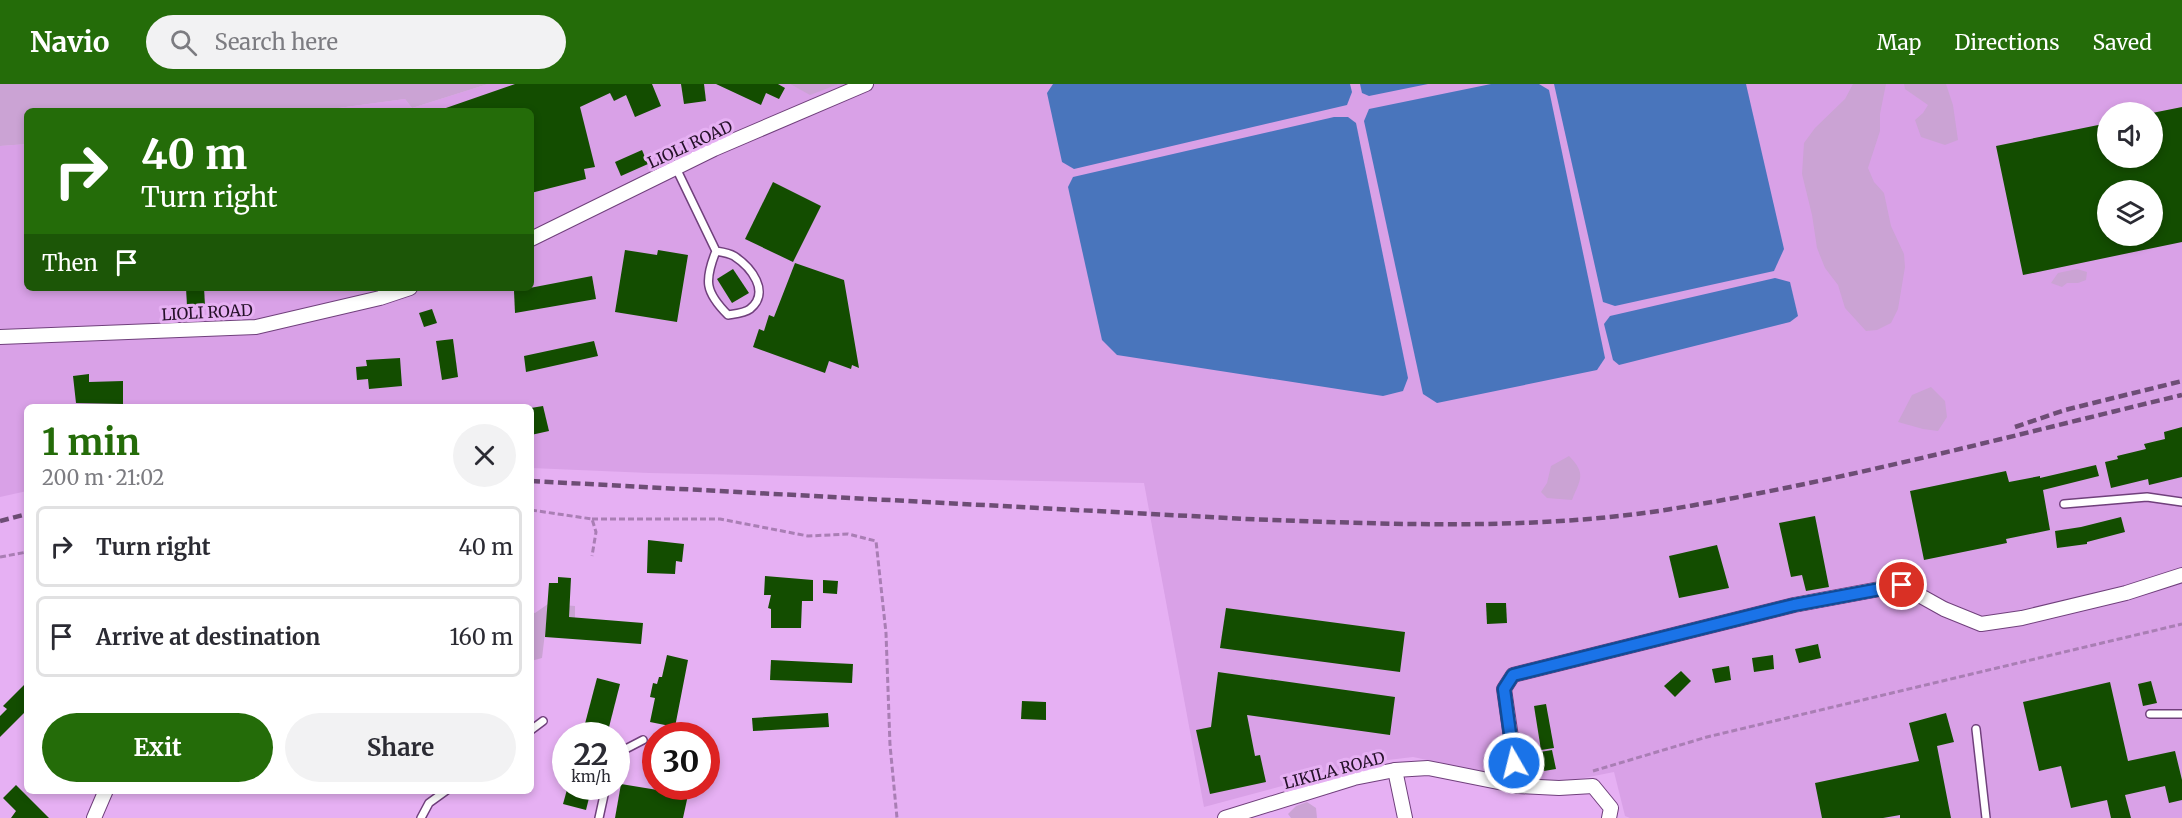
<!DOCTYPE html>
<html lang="en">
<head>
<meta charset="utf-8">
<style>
  body { margin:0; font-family:Merriweather,serif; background:#f2f2f3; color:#2b2b33; height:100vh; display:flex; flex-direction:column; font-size:22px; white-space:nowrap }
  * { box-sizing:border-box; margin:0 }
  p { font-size:20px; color:#7c7c81 }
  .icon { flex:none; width:33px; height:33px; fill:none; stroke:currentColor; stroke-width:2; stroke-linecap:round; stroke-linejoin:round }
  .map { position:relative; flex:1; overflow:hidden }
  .sheet { position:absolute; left:24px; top:320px; width:510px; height:390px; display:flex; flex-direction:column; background:#fff; border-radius:9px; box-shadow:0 3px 9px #0003 }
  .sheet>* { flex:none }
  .guide { position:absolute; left:24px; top:24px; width:510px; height:183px; border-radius:9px; box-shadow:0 3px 9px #0003; background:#246c09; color:#fff; overflow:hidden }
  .buttons { position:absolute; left:2097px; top:18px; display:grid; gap:12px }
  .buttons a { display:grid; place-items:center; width:66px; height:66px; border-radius:50%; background:#fff; box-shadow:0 3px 9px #0003; font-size:30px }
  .speed { position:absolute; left:552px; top:638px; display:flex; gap:12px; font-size:30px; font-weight:700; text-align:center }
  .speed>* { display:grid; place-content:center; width:78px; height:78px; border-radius:50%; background:#fff; box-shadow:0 3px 9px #0003; line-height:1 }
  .speed small { font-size:15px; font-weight:400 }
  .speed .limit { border:9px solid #d22; background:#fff; color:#111 }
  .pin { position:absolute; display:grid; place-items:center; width:51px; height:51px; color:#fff; margin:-26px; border:3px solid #fff; border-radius:50%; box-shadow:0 2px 6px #0007 }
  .me { position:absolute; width:66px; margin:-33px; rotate:352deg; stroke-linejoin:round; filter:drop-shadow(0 0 4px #0008) }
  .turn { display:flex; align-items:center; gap:21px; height:126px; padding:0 18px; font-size:27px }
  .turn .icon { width:78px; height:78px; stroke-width:2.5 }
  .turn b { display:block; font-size:42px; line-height:51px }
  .then { display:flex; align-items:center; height:57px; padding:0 18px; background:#0003; gap:12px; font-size:22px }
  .round { display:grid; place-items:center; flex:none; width:63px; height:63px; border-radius:32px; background:#f2f2f3 }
  .headline { display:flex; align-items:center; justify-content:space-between; height:102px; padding:0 18px }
  h1 { font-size:36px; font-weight:700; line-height:45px; color:#246c09 }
  .button { display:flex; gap:12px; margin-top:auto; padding:12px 18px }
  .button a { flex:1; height:69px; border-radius:36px; background:#246c09; color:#fff; font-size:24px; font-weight:700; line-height:69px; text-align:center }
  .button a+a { background:#f2f2f3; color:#2b2b33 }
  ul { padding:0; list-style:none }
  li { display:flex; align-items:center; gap:18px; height:81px; margin:0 12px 9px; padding:0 6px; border:3px solid #e1e1e2; border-radius:9px }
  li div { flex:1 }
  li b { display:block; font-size:22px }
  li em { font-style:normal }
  header { display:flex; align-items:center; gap:36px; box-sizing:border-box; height:84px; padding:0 30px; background:#246c09; color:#fff }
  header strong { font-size:28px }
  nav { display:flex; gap:33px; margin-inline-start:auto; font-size:21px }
  .search { width:420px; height:54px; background:#f2f2f3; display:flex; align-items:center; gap:15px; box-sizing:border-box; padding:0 21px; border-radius:33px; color:#7c7c81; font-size:22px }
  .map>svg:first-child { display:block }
  .built { fill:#d9a1e7; fill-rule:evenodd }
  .green { fill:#cba3d4 }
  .water { fill:#4975bc }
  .building { fill:#134d00; fill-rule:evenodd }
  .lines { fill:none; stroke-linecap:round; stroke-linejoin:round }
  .service-casing { stroke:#70407c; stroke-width:10 }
  .minor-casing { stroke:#70407c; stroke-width:16 }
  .path { stroke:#a97eb4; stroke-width:3; stroke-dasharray:6 3; stroke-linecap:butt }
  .service { stroke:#fff; stroke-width:7 }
  .minor { stroke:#fff; stroke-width:14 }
  .rail { stroke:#6d4d75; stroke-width:4.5; stroke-dasharray:9 4.5; stroke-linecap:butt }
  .route-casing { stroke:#114b97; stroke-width:15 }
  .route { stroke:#1a73e8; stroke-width:10 }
  .labels { text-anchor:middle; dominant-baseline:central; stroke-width:6; stroke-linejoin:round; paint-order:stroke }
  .street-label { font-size:16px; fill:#241028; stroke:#e6b0f3 }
</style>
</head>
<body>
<header>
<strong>Navio</strong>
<div class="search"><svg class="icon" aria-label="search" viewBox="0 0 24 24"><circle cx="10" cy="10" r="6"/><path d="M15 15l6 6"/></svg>Search here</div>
<nav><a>Map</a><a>Directions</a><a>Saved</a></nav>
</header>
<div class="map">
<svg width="2182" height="734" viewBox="0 0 2182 734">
  <rect width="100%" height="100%" fill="#e6b0f3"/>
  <!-- built -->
  <path class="built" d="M488 0H790L810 10 839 0H2182V734H1630L1625 732 1614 688 1554 700 1531 698 1413 673 1371 678 1204 723 1144 399 649 389 531 384V322H27V407L0 413V62L27 60V204H531V27H316L405 15 412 24ZM2108 28H2152V74H2108ZM2108 106H2152V152H2108Z"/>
  <!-- green -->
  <g class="green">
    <polygon points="0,0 488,0 412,24 405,15 316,27 27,27 27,60 0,62"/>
    <polygon points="790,0 839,0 810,11"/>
    <polygon points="1853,0 1886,0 1880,30 1880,47 1868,84 1874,98 1884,109 1891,142 1904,170 1905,183 1898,225 1891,239 1877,246 1866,247 1845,224 1838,201 1825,184 1817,164 1812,131 1802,90 1804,59 1815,44 1845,15"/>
    <polygon points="1904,0 1946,0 1953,21 1958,56 1945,61 1921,53 1915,36 1923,29 1928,21 1905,5"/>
    <polygon points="2077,185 2087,188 2086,196 2078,199 2067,199 2062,203 2051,199 2058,189"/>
    <polygon points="1931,303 1945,317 1947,333 1938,347 1923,345 1898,338 1912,311"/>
    <path d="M1569 372C1587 390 1580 396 1572 416L1547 414 1541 408 1547 399 1551 382Z"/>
    <polygon points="548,520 575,522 575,534 547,532 542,574 531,577 531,528 535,529"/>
    <polygon points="1307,718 1316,724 1317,734 1291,734 1288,730 1296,722"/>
  </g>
  <!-- water -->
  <g class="water">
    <polygon points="1053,0 1350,0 1352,8 1347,21 1074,85 1062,78 1047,9"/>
    <polygon points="1360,0 1428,0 1369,12 1362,9"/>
    <polygon points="1491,0 1539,0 1549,6 1605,274 1597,286 1437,319 1423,310 1364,37 1369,25"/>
    <polygon points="1554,0 1746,0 1784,165 1774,187 1615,222 1603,218"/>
    <polygon points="1334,33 1348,33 1356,39 1408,294 1403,307 1383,312 1117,271 1102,256 1068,103 1073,93"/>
    <polygon points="1775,194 1790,198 1798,232 1790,238 1619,281 1613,276 1604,240 1610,232"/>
  </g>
  <!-- building -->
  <g class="building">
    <polygon points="515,0 652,0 661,22 635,33 626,11 614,17 610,9 580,23 595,83 584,85 586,95 531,109 531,27 444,27 443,25"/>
    <polygon points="681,0 704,0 706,17 684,20"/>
    <polygon points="716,0 778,0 785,4 779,15 766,9 761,21"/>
    <path d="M2182 23V158L2023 191 1996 62 2108 39V74H2152V29ZM2108 106H2152V152H2108Z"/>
    <polygon points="642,66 648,80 621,92 615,78"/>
    <polygon points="773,98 821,122 793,178 745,155"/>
    <polygon points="625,166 657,171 658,166 688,171 677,238 615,228"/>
    <polygon points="795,179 844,196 859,284 852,281 851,285 829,277 825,289 753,263 759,245 764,247 769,231 774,233"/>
    <polygon points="733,185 749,209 732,219 717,195"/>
    <polygon points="592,192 596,215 515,229 514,207"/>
    <polygon points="186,204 204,204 205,221 187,222"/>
    <polygon points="432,225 437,239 424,243 419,229"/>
    <polygon points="453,255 458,293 442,296 436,257"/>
    <polygon points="594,257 598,272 526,288 524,272"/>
    <polygon points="400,274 402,302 369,305 368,295 357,296 356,283 367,282 366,276"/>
    <polygon points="89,290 89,298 123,297 123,320 76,319 73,292"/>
    <polygon points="543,322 549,347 531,351 531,324"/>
    <polygon points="2182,343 2182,393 2149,401 2148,395 2111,404 2105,378 2118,375 2117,372 2146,365 2144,360 2165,355 2164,348"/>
    <polygon points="2096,381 2099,392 2043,406 2050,446 2006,455 2007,459 1924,476 1910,407 2006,387 2009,398 2040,392 2040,394"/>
    <polygon points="1815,432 1829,503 1806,507 1802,491 1791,493 1779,439"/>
    <polygon points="2121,433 2125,448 2087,458 2087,460 2057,464 2055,447 2081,443"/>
    <polygon points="648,456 684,460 682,478 676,477 675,490 647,489"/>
    <polygon points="1717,461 1729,504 1679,514 1669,472"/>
    <polygon points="765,492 813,496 813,517 802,517 801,544 771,544 771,525 768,524 771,511 764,511"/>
    <polygon points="558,493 571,494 569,533 643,539 641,560 545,553 549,499 558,499"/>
    <polygon points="823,496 838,497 837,510 823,509"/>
    <polygon points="1486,519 1506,519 1507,539 1487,540"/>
    <polygon points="1226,524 1405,548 1400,588 1220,564"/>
    <polygon points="1818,560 1821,574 1799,579 1795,565"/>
    <polygon points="667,571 688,576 675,643 650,638 655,614 650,613 653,599 657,600 659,593 662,593"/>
    <polygon points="1773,571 1774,585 1754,588 1752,574"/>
    <polygon points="771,576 853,580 852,599 770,596"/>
    <polygon points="1729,582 1731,596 1715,599 1712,585"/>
    <polygon points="1681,587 1691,597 1675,613 1664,602"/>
    <polygon points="1218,588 1395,613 1390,651 1247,631 1255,672 1260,671 1266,698 1210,710 1196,646 1211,643"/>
    <polygon points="597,594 620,600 607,651 582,651"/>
    <polygon points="2151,597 2157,619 2143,622 2138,600"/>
    <polygon points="27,598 27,626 0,653 0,632 7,625 3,622"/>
    <polygon points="2110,598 2128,677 2175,667 2182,696 2182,716 2169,719 2165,702 2125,711 2131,734 2111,734 2107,716 2071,724 2061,682 2039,687 2023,618"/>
    <polygon points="1022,617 1046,618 1046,636 1021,635"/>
    <polygon points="1546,620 1554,664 1541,666 1534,622"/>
    <polygon points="828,629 829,643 753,647 752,634"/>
    <polygon points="1946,629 1954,658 1937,662 1951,734 1900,734 1900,731 1883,734 1822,734 1815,699 1919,677 1909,639"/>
    <polygon points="1552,666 1556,685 1544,687 1540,668"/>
    <polygon points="621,700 688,711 683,734 615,734"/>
    <polygon points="16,701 49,734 11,734 16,727 3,714"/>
    <polygon points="568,702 592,702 586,726 563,720"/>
  </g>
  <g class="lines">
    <defs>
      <g id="service">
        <path d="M676 84 716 167C704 197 705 208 728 231 734 230 745 229 750 225 771 208 751 183 734 172 729 169 722 168 716 167"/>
        <polyline points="2064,420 2147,413 2182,418"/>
        <polyline points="2150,630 2182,630"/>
        <polyline points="1976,645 1986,734"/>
        <polyline points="531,646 543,637"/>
        <polyline points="616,670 643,656"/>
        <polyline points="421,734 429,719 447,706"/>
        <polyline points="599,734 606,702"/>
      </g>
      <g id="minor">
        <polyline points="531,155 714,65 866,0"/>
        <polyline points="0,253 256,243 380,214 410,204"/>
        <polyline points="1395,686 1405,734"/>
        <polyline points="1518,702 1504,605 1513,591 1794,521 1901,501 1944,525 1981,540 2022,534 2126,509 2182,491"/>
        <polyline points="94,734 106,706"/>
        <polyline points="1225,734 1354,694 1395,686 1428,684 1518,702 1559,704 1593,702 1611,724 1609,734"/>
      </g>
    </defs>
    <!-- service casing -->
    <use href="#service" class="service-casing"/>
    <!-- minor casing -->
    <use href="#minor" class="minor-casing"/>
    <!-- path -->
    <g class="path">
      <polyline points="531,426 592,435 596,448 592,472"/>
      <polyline points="592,435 720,435 808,452 848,450 876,457 886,549 890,661 897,734"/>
      <polyline points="0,473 27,468"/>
      <polyline points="1593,687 1707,653 2182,540"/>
    </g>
    <!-- service -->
    <use href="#service" class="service"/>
    <!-- minor -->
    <use href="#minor" class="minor"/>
    <!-- rail -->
    <g class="rail">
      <polyline points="2015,343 2065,326 2182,297"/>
      <path d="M531 397 1246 435C1385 440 1527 447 1665 426 1839 398 2010 352 2182 311"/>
      <polyline points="0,437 27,430"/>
    </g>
  </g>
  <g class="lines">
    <defs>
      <polyline id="route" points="1514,679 1504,605 1513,591 1794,521 1902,501"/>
    </defs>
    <!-- route casing -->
    <use href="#route" class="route-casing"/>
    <!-- route -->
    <use href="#route" class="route"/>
  </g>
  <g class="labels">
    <!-- street labels -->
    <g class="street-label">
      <text transform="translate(690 60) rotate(-25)">LIOLI ROAD</text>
      <text transform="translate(207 228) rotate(-3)">LIOLI ROAD</text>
      <text transform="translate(1334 686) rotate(-15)">LIKILA ROAD</text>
    </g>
  </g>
</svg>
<div class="buttons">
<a><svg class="icon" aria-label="sound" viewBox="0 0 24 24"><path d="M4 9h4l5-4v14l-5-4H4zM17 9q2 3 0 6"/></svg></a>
<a><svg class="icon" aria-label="layers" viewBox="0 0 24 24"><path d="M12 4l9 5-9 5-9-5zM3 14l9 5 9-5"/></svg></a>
</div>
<div class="speed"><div>22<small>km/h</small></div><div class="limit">30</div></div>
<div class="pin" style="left:1902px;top:501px;background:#d93025"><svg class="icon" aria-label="arrive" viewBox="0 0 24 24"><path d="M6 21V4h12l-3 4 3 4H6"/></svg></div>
<svg class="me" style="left:1514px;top:679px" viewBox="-20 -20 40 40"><circle r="17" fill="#1a73e8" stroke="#fff" stroke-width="3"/><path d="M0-11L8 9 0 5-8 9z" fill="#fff"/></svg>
<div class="guide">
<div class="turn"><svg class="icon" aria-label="right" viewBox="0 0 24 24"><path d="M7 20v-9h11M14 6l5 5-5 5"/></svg><div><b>40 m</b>Turn right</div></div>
<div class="then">Then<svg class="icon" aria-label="arrive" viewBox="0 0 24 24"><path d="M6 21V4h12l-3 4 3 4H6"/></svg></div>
</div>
<section class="sheet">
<div class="headline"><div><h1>1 min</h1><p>200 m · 21:02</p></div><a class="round"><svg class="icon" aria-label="close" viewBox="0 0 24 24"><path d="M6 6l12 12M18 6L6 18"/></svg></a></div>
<ul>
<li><svg class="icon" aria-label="right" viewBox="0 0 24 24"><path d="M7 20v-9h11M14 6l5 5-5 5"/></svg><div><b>Turn right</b></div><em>40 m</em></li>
<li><svg class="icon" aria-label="arrive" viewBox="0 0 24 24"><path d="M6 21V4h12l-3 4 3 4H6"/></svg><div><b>Arrive at destination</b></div><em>160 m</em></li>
</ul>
<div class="button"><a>Exit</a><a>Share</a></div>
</section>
</div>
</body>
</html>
